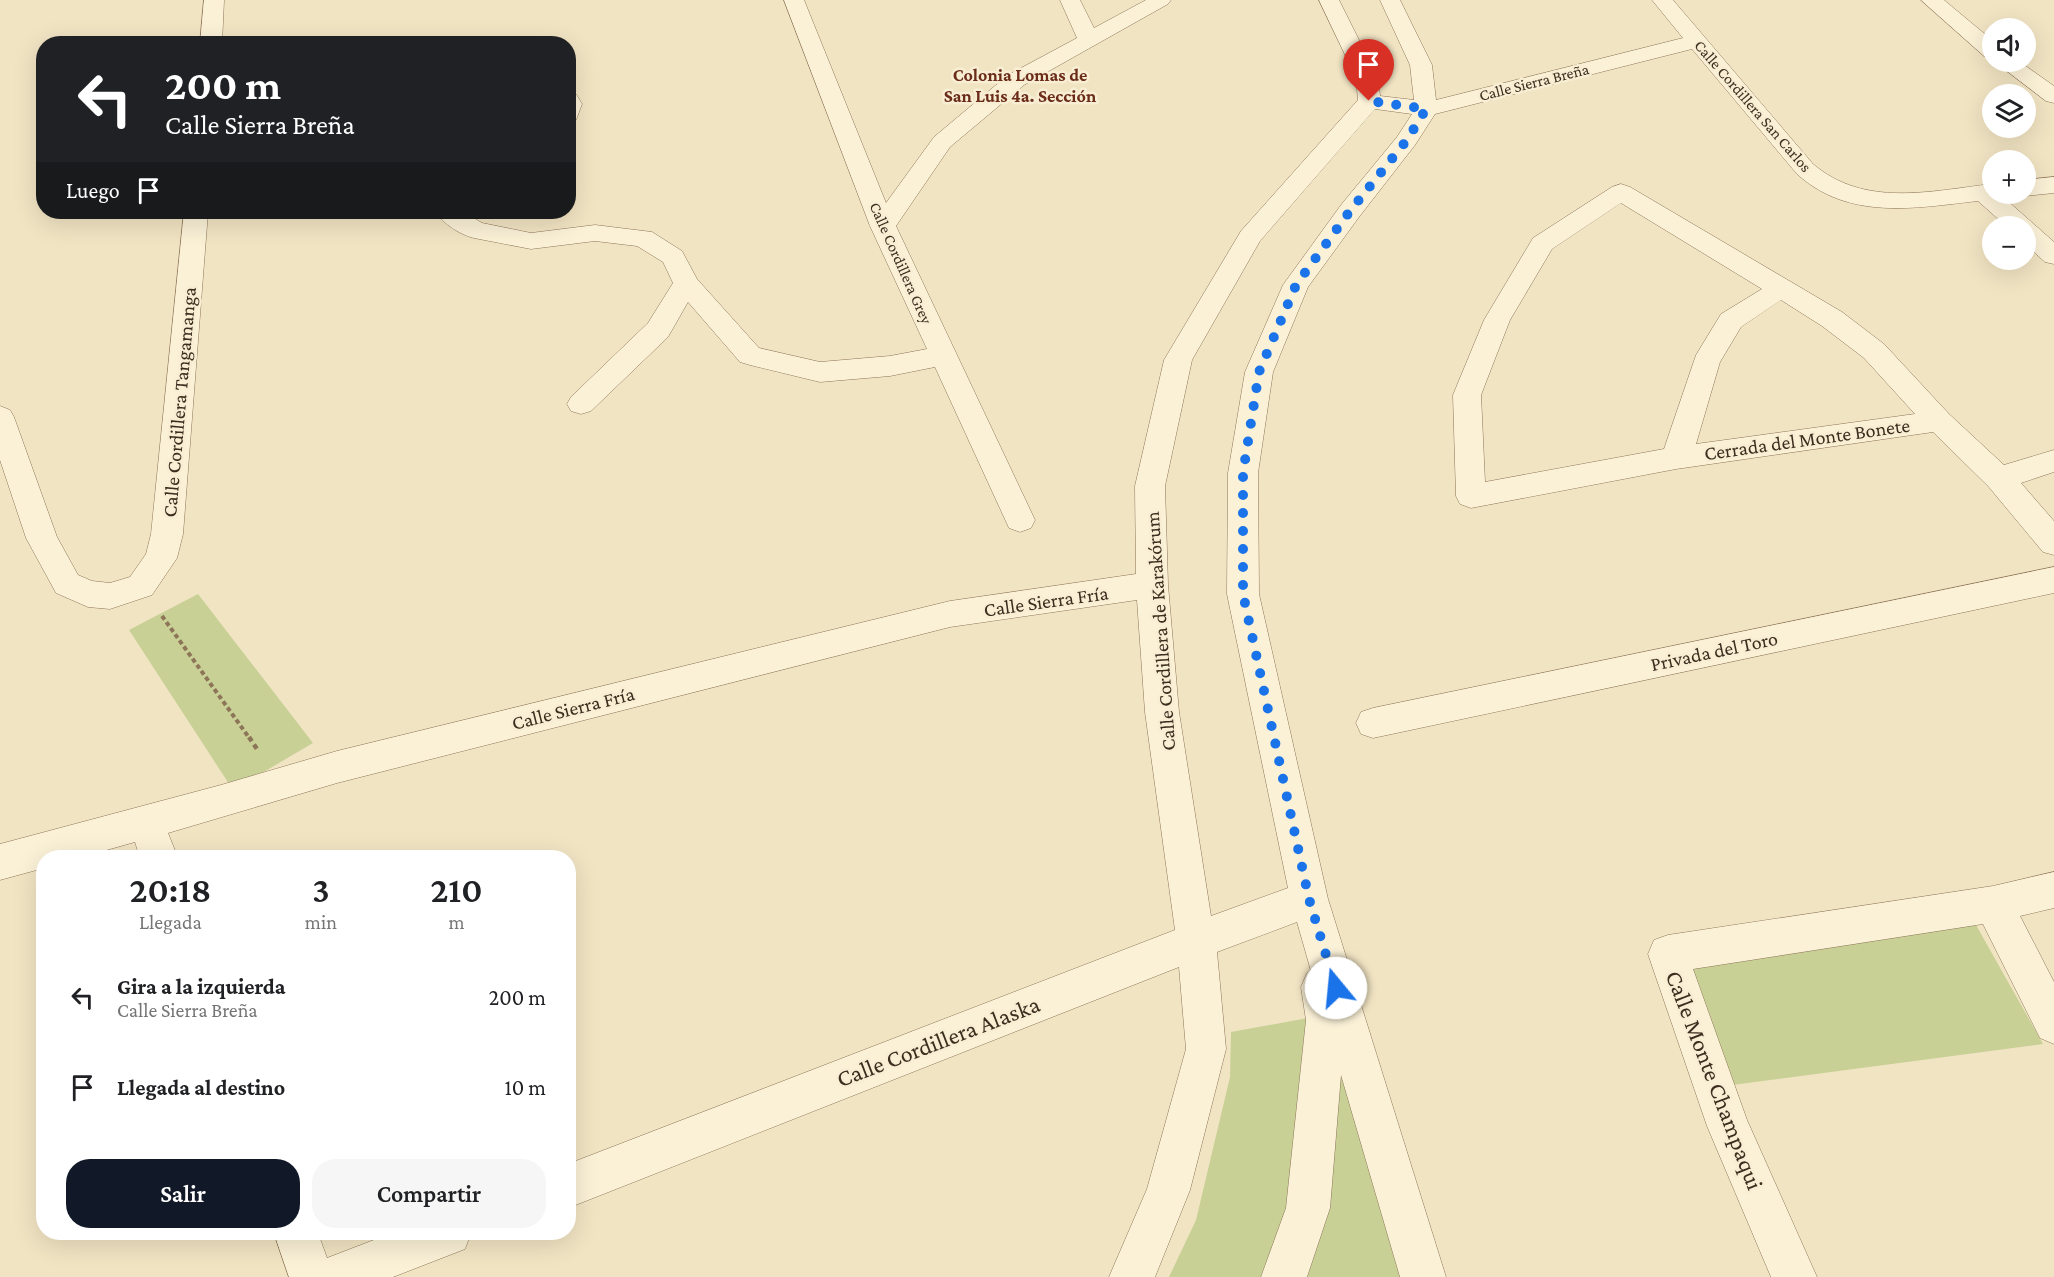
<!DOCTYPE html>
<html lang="es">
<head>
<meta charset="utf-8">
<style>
  body { margin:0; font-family:"Crimson Pro",serif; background:#f6f6f6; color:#202124; height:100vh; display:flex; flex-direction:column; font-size:22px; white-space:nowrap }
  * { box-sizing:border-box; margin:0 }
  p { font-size:20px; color:#757577 }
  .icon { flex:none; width:33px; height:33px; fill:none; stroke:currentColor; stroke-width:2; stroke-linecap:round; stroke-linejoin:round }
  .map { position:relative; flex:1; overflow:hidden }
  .sheet { position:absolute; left:36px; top:850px; width:540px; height:390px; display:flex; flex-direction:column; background:#fff; border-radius:24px; box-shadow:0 6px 24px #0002 }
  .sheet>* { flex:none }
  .banner { position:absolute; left:36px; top:36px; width:540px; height:183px; border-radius:24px; box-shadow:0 6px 24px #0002; background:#202124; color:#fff; overflow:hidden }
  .tools { position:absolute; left:1982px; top:18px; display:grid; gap:12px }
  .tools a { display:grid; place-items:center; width:54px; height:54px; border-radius:50%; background:#fff; box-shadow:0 6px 24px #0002; font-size:30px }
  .pin { position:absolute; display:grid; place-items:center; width:51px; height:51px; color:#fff; margin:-62px -26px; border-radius:50% 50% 50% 0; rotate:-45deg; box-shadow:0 0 6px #0007 }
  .pin .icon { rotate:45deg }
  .me { position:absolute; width:66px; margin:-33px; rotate:343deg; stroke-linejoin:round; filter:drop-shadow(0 0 4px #0008) }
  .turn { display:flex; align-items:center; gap:21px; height:126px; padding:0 30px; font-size:27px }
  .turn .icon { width:78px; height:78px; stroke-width:2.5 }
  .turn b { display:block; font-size:42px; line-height:51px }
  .then { display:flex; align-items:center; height:57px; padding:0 30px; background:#0003; gap:12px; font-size:22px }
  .eta { display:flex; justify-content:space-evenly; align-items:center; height:102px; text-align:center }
  .eta b { font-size:36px; font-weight:600; line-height:42px }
  .primary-button { display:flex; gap:12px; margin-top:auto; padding:12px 30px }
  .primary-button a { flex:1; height:69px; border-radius:24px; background:#111827; color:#fff; font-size:24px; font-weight:600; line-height:69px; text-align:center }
  .primary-button a+a { background:#f6f6f6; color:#202124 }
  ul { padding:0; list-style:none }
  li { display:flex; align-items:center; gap:18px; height:90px; padding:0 30px }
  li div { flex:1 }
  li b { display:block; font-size:22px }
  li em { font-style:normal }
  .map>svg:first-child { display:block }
  .green { fill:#c8d096 }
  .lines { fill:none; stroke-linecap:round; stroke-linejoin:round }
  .minor-casing { stroke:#8d7558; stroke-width:1 }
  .path-far1 { stroke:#8d7558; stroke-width:4; stroke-dasharray:4.5 3; stroke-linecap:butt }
  .path { stroke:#8d7558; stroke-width:4.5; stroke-dasharray:5 4; stroke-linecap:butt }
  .minor { fill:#fbf1d7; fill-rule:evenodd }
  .route { stroke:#1a73e8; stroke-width:10; stroke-dasharray:0 18 }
  .labels { text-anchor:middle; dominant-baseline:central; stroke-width:5; stroke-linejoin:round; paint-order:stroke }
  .far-street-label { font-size:16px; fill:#3c2d1e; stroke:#f8eed3 }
  .far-neighbourhood-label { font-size:18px; font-weight:bold; fill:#6b2d1a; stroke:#f8eed3 }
  .street-label { font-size:20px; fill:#3c2d1e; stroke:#f8eed3 }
  .near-street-label { font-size:24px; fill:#3c2d1e; stroke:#f8eed3 }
</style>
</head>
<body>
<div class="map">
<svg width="2054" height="1277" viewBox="0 0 2054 1277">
  <rect width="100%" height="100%" fill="#f1e4c3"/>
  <!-- green -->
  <g class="green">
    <polygon points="198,594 313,743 233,790 129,630"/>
    <polygon points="1976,925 2043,1044 1732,1085 1690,962"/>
    <polygon points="1335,1013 1409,1277 1169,1277 1196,1220 1230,1077 1231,1032"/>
  </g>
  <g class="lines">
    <defs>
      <g id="minor">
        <polygon points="204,0 224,0 222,44 200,44"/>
        <path d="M784 0H804L886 203 934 137 1008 75 1077 38 1060 0H1080L1094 28 1146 0H1171L1168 4 1024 85 950 147 896 226 1035 520 1031 528 1020 532 1009 528 935 367 890 376 820 382 750 365 740 362 688 302 668 337 591 411 581 414 571 411 567 404 571 397 648 323 673 283 663 262 637 246 595 241 531 249 474 238C461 235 443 224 436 212H464L482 223 531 233 595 225 652 232 682 251 697 279 759 348 820 362 890 356 927 349 870 226Z"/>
        <path d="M1319 0H1339L1378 78 1380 96 1414 100 1410 65 1380 0H1400L1432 65 1436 100 1683 38 1652 0H1673L1813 164C1865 208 1930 191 1992 184V194H2003L2002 196 2054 242V264L2045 262 2025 244V226H2006L1978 201C1915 208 1849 221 1797 174L1692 49 1435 114 1415 145 1359 217 1308 287 1273 372 1258 473 1259 594 1328 899 1446 1277H1400L1341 1075 1330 1208 1307 1277H1261L1286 1208 1306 1020 1301 987 1307 973 1311 971 1297 922 1217 952 1226 1049 1190 1190 1155 1277H1109L1147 1189 1186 1049 1179 967 568 1208V1164L1175 930 1145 712 1137 600 950 627 337 783 168 833 178 858H140L135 842 78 858H44V868L0 880V844L221 785 337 751 950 601 1136 574 1135 486 1164 360 1241 231 1358 100 1356 78ZM1375 109 1412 114 1397 137 1341 205 1283 285 1245 372 1228 473 1227 594 1288 888 1211 916 1179 712 1168 585 1165 486 1192 360 1260 241Z"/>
        <polygon points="1921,0 1944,0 1992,40 1992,58 1984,56"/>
        <polygon points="1995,62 2020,62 2054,86 2054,103 2046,101"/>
        <polygon points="568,92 576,94 582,104 576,120 568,122"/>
        <polygon points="2054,177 2054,193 2025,196 2017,194 2025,194 2025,180"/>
        <path d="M1621 184 1630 187 1842 312 1884 344 1949 414 2004 465 2054 450V472L2021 483 2054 521V555L2043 552 1988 486 1933 432 1676 469 1471 508 1460 504 1456 496 1453 395 1484 320 1533 238 1612 187ZM1621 203 1762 289 1721 314 1696 355 1664 449 1485 482 1481 395 1510 320 1552 249ZM1781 300 1822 326 1864 358 1915 414 1696 444 1720 362 1741 327Z"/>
        <polygon points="184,212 208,212 183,534 177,558 152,595 110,609 88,607 56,593 26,538 0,460 0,406 10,410 14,417 57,537 78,575 92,581 110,583 130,577 146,554 151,534"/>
        <polygon points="2054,567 2054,593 1373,738 1361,734 1356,723 1361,712 1373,708"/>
        <polygon points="2054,872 2054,908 2020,916 2054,982 2054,1044 2040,1038 1983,924 1693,969 1747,1120 1817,1277 1771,1277 1707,1126 1648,954 1654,940 1668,935 1993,886"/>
        <polygon points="274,1233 318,1233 327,1258 392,1233 471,1233 465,1249 393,1277 289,1277"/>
      </g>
    </defs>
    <!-- minor casing -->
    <use href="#minor" class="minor-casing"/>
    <!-- path-far1 -->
    <polyline class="path-far1" points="162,616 250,739"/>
    <!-- path -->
    <polyline class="path" points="249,737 257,749"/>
    <!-- minor -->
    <use href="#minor" class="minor"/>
  </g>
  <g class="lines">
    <!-- route -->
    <polyline class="route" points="1336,988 1309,899 1243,594 1243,473 1259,372 1296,285 1350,211 1407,140 1426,109 1369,101"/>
  </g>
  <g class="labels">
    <!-- far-street labels -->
    <g class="far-street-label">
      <text transform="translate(1534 82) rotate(-14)">Calle Sierra Breña</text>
      <text transform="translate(1753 106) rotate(49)">Calle Cordillera San Carlos</text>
      <text transform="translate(901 263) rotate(66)">Calle Cordillera Grey</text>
    </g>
    <!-- far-neighbourhood labels -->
    <g class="far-neighbourhood-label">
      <text x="1020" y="75">Colonia Lomas de<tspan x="1020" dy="21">San Luis 4a. Sección</tspan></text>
    </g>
    <!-- street labels -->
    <g class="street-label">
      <text transform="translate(179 402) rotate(-85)">Calle Cordillera Tangamanga</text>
      <text transform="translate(1807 439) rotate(-8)">Cerrada del Monte Bonete</text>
      <text transform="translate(1046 601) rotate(-8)">Calle Sierra Fría</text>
      <text transform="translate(1160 631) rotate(-94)">Calle Cordillera de Karakórum</text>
      <text transform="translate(1714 651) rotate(-12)">Privada del Toro</text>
      <text transform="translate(573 708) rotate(-14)">Calle Sierra Fría</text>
    </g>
    <!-- near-street labels -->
    <g class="near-street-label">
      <text transform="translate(938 1041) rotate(-21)">Calle Cordillera Alaska</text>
      <text transform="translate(1715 1080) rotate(69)">Calle Monte Champaqui</text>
    </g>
  </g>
</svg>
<div class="tools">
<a><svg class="icon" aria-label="sound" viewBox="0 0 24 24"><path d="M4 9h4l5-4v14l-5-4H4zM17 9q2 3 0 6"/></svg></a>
<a><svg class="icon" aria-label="layers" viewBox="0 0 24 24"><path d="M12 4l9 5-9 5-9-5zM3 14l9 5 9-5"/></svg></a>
<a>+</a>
<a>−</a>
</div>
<div class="pin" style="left:1369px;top:101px;background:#d93025"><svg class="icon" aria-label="arrive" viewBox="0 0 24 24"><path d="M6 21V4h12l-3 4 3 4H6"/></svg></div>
<svg class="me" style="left:1336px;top:988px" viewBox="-20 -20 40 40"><circle r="19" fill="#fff"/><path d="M0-13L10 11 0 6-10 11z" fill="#1a73e8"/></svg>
<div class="banner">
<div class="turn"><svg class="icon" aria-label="left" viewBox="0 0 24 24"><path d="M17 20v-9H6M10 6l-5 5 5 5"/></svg><div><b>200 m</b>Calle Sierra Breña</div></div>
<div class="then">Luego<svg class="icon" aria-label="arrive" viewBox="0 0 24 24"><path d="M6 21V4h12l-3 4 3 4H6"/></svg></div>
</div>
<section class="sheet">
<div class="eta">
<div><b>20:18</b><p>Llegada</p></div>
<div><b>3</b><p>min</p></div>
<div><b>210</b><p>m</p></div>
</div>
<ul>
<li><svg class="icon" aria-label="left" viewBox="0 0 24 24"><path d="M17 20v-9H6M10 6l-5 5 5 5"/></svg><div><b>Gira a la izquierda</b><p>Calle Sierra Breña</p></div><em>200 m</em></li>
<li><svg class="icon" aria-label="arrive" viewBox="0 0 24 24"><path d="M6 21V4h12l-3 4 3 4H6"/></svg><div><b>Llegada al destino</b></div><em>10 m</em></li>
</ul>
<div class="primary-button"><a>Salir</a><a>Compartir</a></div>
</section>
</div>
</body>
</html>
